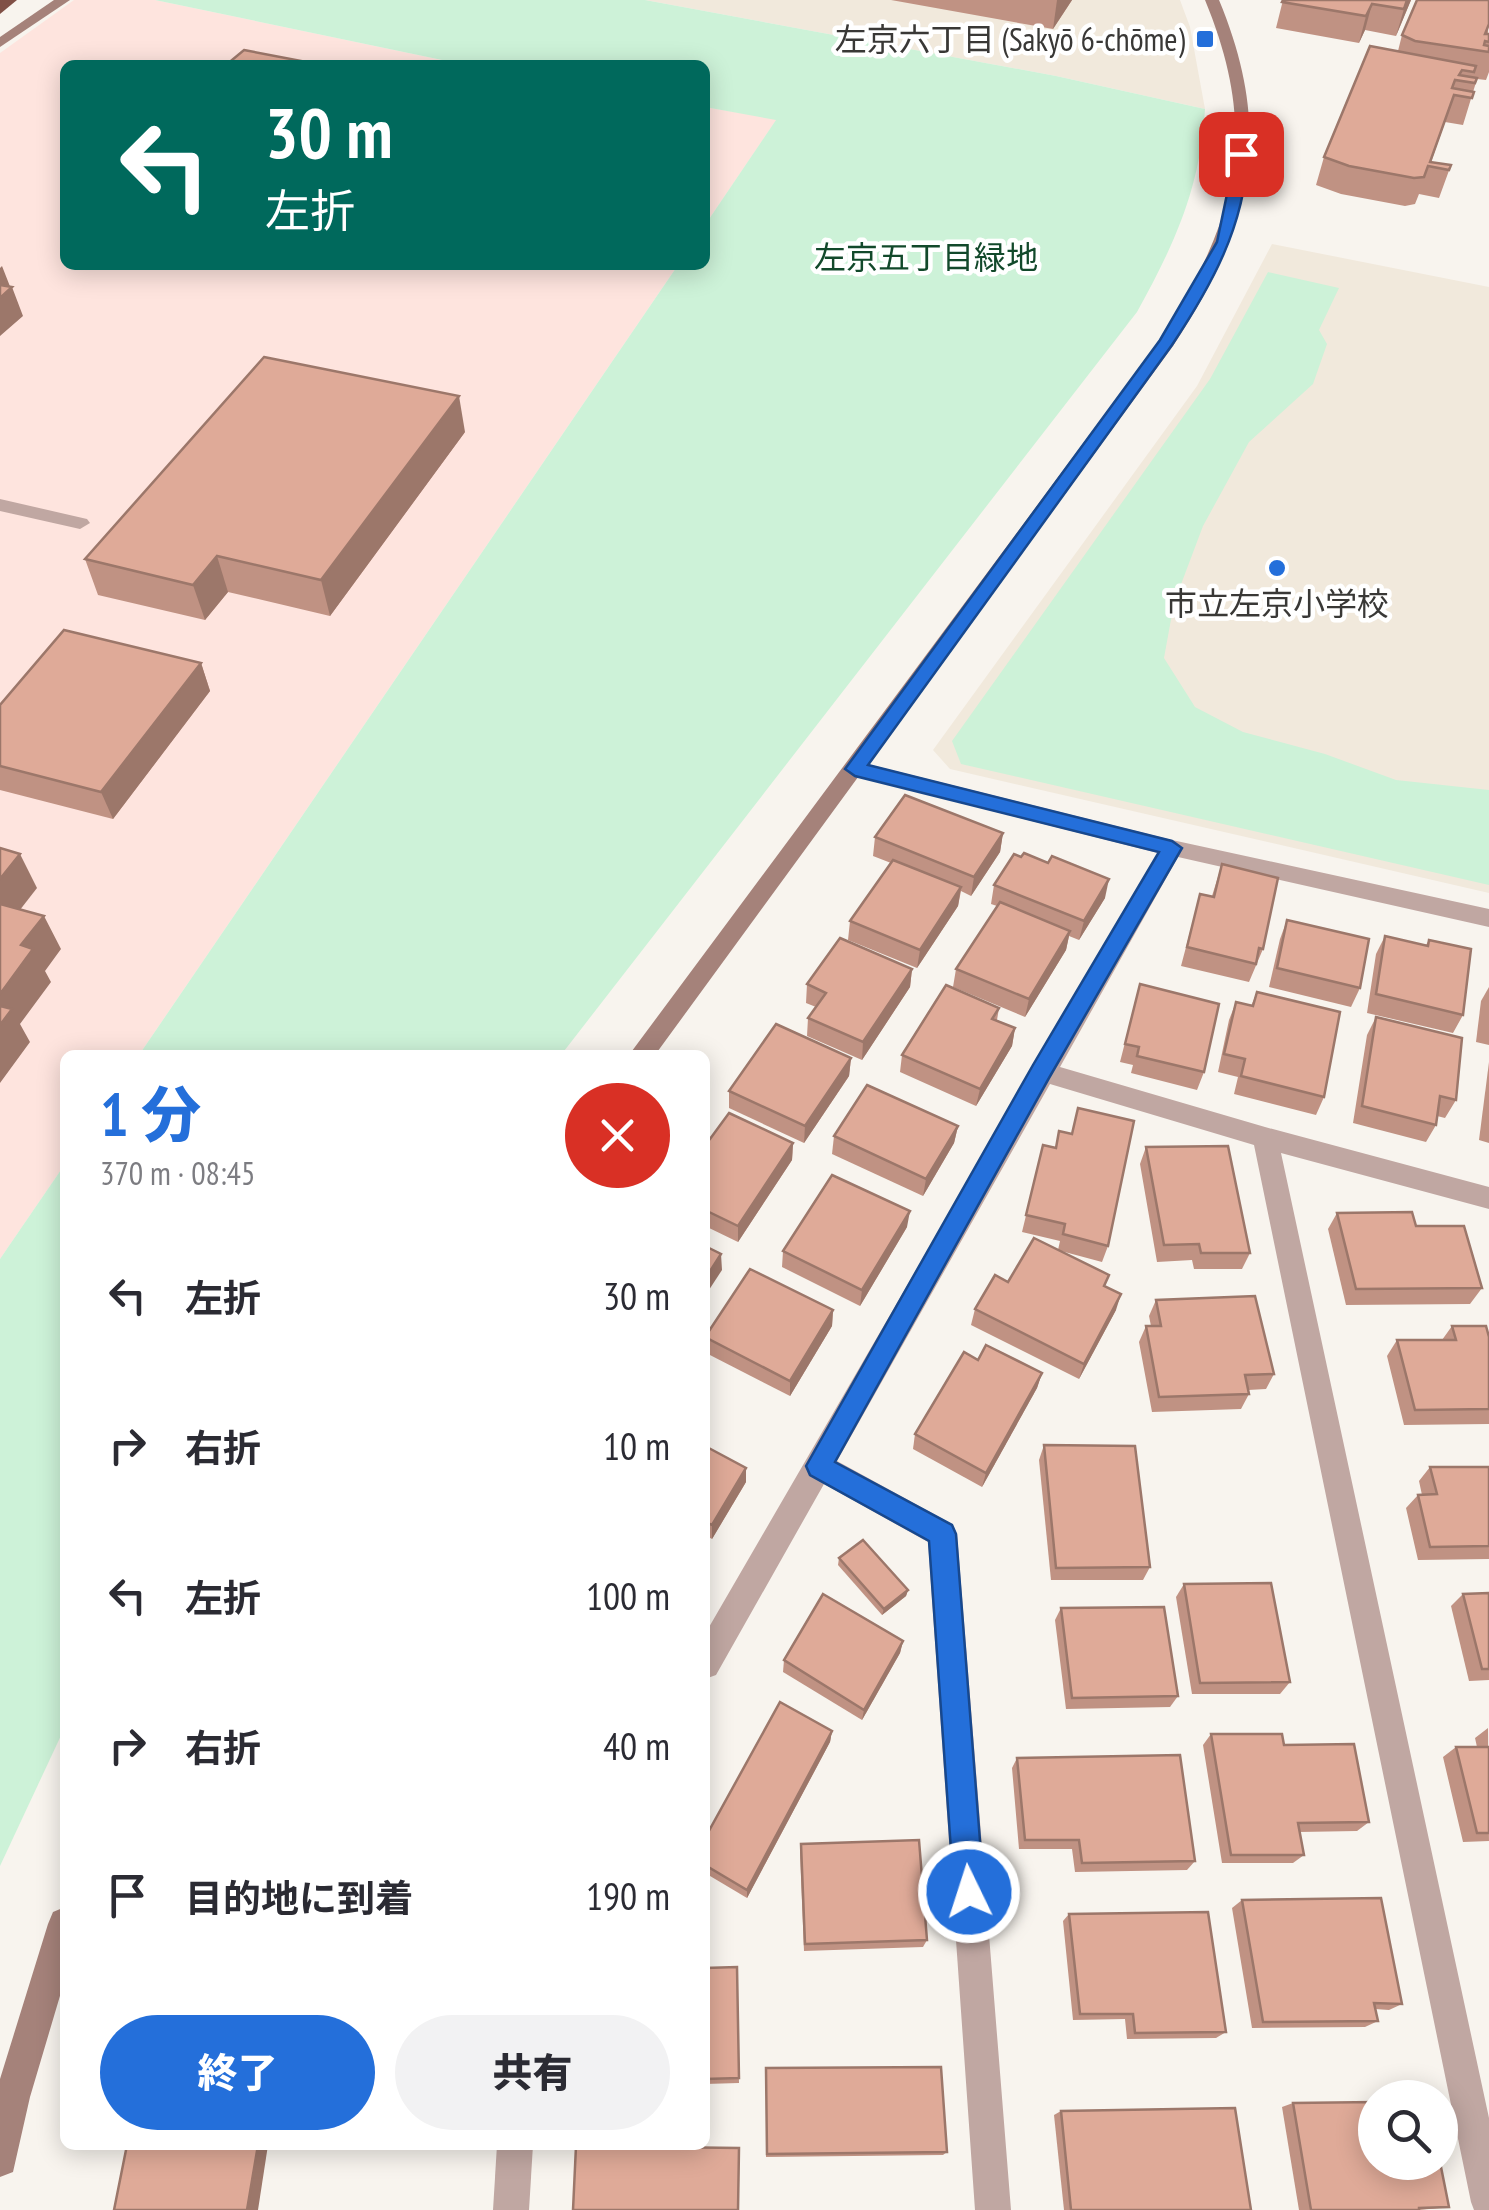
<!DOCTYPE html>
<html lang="ja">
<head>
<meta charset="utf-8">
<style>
  body { margin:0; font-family:"PT Sans Narrow","Noto Sans JP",sans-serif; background:#f2f2f3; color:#2b2b33; height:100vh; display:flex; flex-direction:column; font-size:38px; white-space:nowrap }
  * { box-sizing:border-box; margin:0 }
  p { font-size:32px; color:#7c7c81 }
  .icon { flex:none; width:55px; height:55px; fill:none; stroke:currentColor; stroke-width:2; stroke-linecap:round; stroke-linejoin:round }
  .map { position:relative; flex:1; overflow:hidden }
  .sheet { position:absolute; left:60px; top:1050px; width:650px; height:1100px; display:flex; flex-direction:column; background:#fff; border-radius:15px; box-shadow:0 5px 25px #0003 }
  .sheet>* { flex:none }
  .banner { position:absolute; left:60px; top:60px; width:650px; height:210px; border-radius:15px; box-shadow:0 5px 25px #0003; background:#00695c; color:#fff; overflow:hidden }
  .controls { position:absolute; left:1358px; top:2080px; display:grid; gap:20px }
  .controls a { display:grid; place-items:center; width:100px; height:100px; border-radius:50%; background:#fff; box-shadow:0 5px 25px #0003; font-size:50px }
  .pin { position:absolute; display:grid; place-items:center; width:85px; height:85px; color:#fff; margin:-42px; border-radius:20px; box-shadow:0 5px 15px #0006 }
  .me { position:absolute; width:110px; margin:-55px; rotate:356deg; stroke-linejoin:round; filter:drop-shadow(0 0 8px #0008) }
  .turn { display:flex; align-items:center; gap:35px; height:210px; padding:0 40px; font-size:45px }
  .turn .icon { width:130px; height:130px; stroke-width:2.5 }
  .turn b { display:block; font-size:70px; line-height:85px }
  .round { display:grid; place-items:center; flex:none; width:105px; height:105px; border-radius:52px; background:#f2f2f3 }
  .headline { display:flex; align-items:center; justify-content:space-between; height:170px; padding:0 40px }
  h1 { font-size:60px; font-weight:800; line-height:75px; color:#246fda }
  .button { display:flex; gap:20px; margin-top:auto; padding:20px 40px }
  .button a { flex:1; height:115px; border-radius:60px; background:#246fda; color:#fff; font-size:40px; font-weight:800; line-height:115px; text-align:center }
  .button a+a { background:#f2f2f3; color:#2b2b33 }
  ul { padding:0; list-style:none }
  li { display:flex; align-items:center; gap:30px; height:150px; padding:0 40px }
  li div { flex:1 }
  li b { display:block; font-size:38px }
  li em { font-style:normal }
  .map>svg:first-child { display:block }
  .built { fill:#f1e9dc }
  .industrial { fill:#fee4de }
  .green { fill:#cdf2d8 }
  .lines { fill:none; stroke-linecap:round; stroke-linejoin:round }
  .lane { fill:#c0a7a2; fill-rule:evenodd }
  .street { fill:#c0a7a2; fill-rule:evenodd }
  .secondary { fill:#a5827a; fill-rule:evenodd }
  .highway { fill:#805046; fill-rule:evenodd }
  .wall { fill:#c09283 }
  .shaded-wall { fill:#9c776a }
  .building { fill:#dfaa98; stroke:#9c776a; stroke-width:2.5 }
  .route { fill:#246fda; stroke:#17488e; stroke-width:2.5 }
  .poi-dot { fill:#246fda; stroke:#fff; stroke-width:4 }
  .labels { text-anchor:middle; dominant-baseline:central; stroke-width:9; stroke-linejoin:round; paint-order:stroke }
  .far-poi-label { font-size:32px; fill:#393836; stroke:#fff; text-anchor:end }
  .far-park-label { font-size:32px; fill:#12492b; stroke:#fff }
</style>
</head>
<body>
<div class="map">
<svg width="1489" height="2210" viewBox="0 0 1489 2210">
  <rect width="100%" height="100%" fill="#f8f4ee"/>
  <!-- built -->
  <g class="built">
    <polygon points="645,0 1180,0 1190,27 1205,109 1056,76"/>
    <polygon points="1272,244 1489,287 1489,893 950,769 933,750 1197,386"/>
  </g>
  <!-- industrial -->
  <g class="industrial">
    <polygon points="74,0 155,0 466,65 65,65 65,265 678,265 139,1055 65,1055 65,1164 0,1259 0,53"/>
    <polygon points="705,107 777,119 705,225"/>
  </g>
  <!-- green -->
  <g class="green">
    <path d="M155 0H645L1056 76 1205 109C1200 189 1175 243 1137 312L561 1055H139L678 265H705V225L776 120 705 107V65H466Z"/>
    <polygon points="1268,272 1339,288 1319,330 1327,344 1313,384 1249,442 1203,526 1174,603 1164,658 1195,707 1243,732 1325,754 1396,780 1489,790 1489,885 961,764 952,741 1210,379"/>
    <polygon points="65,1164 65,1727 0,1866 0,1259"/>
  </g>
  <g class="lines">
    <!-- lane -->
    <polygon class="lane" points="0,499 87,519 90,523 80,529 0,511"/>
    <!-- street -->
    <g class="street">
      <polygon points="855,761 1172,840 1489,909 1489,927 1178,857 1060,1067 1265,1127 1489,1187 1489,1209 1281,1153 1489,2118 1489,2210 1474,2210 1471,2202 1254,1145 1050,1084 837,1461 952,1524 957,1534 1011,2210 975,2210 928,1542 824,1484 716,1675 705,1679 705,1634 1158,853 847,774 844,769 847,764"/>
      <polygon points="497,2145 533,2145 529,2210 493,2210"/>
    </g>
    <!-- secondary -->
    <g class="secondary">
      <polygon points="54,0 70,0 0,47 0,37"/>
      <path d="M1205 0H1219C1275 135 1251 228 1173 346L655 1055H629L1160 340C1236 221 1261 136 1205 0Z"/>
      <polygon points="65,1907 65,1979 30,2097 13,2172 0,2177 0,2079 48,1924 53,1912"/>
    </g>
    <!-- highway -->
    <polygon class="highway" points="0,0 17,0 0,14"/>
  </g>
  <!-- wall -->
  <g class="wall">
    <polygon points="891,0 1072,0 1053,29"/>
    <polygon points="1283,0 1411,0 1396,36 1365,30 1359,43 1276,28"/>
    <polygon points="1489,0 1488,34 1489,34 1489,72 1486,80 1477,79 1463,125 1445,122 1431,162 1451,165 1439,198 1419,194 1415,204 1405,206 1341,194 1316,185 1324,157 1398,51 1402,35"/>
    <polygon points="465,432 330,616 228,592 205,620 98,595 85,559"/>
    <polygon points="201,663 210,691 113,819 0,790 0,705"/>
    <polygon points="1003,833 1000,852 971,896 961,891 958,906 917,968 848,940 850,921 891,863 873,856 875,837"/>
    <polygon points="1222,864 1263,949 1249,982 1181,966 1200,894 1212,896"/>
    <polygon points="994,885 1105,898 1079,940 1069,936 1066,950 1025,1017 953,987 956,969 997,906 991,904"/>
    <polygon points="1287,920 1360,988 1351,1007 1269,987 1280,939"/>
    <polygon points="1385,936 1426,945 1429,940 1463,1015 1453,1033 1367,1013 1376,954"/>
    <polygon points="912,969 910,987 862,1060 807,1036 808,1018 816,1007 806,1003 807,984"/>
    <polygon points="1140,984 1204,1072 1197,1090 1131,1073 1133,1065 1120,1062"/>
    <polygon points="1489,987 1489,1045 1476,1042 1481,1001"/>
    <polygon points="1257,992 1324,1097 1316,1115 1234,1094 1238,1077 1218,1072 1229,1020 1236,1002 1251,1006"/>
    <polygon points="999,1008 997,1020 1015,1028 1012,1046 976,1106 900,1072 902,1055"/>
    <polygon points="1376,1017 1456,1100 1445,1118 1437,1116 1436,1125 1426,1142 1353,1123 1367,1035"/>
    <polygon points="851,1058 849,1076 804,1143 729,1108 729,1091"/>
    <polygon points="1489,1062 1489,1143 1479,1140"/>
    <polygon points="958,1126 954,1143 923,1196 832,1154 834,1136"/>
    <polygon points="705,1137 710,1139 793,1143 792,1160 738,1242 705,1226"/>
    <polygon points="1043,1145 1108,1246 1102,1262 1061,1251 1105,1286 1116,1310 1079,1379 971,1325 975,1309 1008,1282 1058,1250 1060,1241 1022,1232"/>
    <polygon points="1146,1147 1250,1253 1242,1269 1194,1269 1192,1260 1157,1262 1140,1164"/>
    <polygon points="1337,1213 1416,1226 1482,1288 1470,1304 1346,1305 1328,1229"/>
    <polygon points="907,1227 860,1306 782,1267 783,1251"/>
    <polygon points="1156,1300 1274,1374 1266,1389 1248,1390 1249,1394 1241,1409 1152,1412 1139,1342 1146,1326 1151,1326 1149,1316"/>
    <polygon points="833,1310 832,1326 790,1396 706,1353 705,1337"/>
    <polygon points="1452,1326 1489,1337 1489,1424 1404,1425 1387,1356 1397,1340 1442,1340"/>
    <polygon points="978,1360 1042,1373 1037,1388 982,1487 913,1449 915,1434"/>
    <polygon points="1044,1445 1150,1567 1143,1580 1051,1580 1039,1460"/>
    <polygon points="705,1446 746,1468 746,1482 712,1539 705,1535"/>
    <polygon points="1430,1467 1489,1467 1489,1559 1418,1560 1406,1508 1418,1495 1422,1495 1419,1481"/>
    <polygon points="839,1558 908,1590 906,1596 882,1615 838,1565"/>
    <polygon points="1184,1584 1290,1682 1280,1694 1192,1694 1176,1597"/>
    <polygon points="1489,1593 1489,1680 1469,1681 1451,1606 1463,1594"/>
    <polygon points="1061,1608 1178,1696 1170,1707 1066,1709 1055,1620"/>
    <polygon points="903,1641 900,1653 862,1720 783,1672 784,1660"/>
    <polygon points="1488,1728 1489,1841 1463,1842 1443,1757 1456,1747 1477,1747 1475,1738"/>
    <polygon points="832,1731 830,1742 747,1898 705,1873 705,1838"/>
    <polygon points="1211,1734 1284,1745 1369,1822 1357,1831 1299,1832 1304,1855 1293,1863 1222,1863 1203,1745"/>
    <polygon points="1017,1758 1195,1861 1187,1870 1075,1872 1072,1849 1019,1849 1012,1768"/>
    <polygon points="801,1844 927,1940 923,1947 804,1951 800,1853"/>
    <polygon points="1242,1900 1402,2004 1389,2010 1375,2009 1378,2021 1365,2027 1252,2028 1232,1908"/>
    <polygon points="1069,1914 1226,2032 1216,2038 1127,2039 1125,2019 1073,2020 1063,1921"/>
    <polygon points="737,1967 739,2083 705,2084 705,1968"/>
    <polygon points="766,2068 947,2152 943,2155 766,2157"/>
    <polygon points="1293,2103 1449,2207 1419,2210 1299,2210 1282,2107"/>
    <polygon points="1061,2111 1251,2210 1064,2210 1054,2115"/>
  </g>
  <!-- shaded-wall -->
  <g class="shaded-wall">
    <polygon points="1057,0 1072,0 1053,29"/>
    <polygon points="1407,0 1411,0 1396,36 1404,9"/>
    <polygon points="1372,4 1365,30 1359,43 1366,16"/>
    <polygon points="2,266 11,289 12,287 23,316 0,336 0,268"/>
    <polygon points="459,396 465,432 330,616 321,580"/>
    <polygon points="217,556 228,592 205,620 193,585"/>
    <polygon points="201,663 210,691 113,819 101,792"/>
    <polygon points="1003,833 1000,852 971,896 974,877"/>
    <polygon points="20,854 37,888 9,924 0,907 0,879"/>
    <polygon points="1109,879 1105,898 1079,940 1084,921"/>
    <polygon points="961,887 958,906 917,968 920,950"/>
    <polygon points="44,916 61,949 45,971 51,982 20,1024 30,1042 0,1083 0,994 21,945"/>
    <polygon points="1070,931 1066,950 1025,1017 1029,999"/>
    <polygon points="912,969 910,987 862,1060 863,1042"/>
    <polygon points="1015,1028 1012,1046 976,1106 980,1089"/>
    <polygon points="851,1058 849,1076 804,1143 805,1126"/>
    <polygon points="958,1126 954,1143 923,1196 926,1179"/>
    <polygon points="793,1143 792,1160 738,1242 738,1226"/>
    <polygon points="910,1211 907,1227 860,1306 862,1290"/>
    <polygon points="721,1254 722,1270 705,1296 705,1279"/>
    <polygon points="1121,1294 1116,1310 1079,1379 1084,1364"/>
    <polygon points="833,1310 832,1326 790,1396 790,1381"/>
    <polygon points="1042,1373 1037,1388 982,1487 986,1473"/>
    <polygon points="746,1468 746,1482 712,1539 712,1525"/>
    <polygon points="908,1590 906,1596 882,1615 884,1609"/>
    <polygon points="903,1641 900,1653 862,1720 864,1710"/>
    <polygon points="832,1731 830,1742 747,1898 747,1890"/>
    <polygon points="258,2145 268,2145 258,2210 247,2210"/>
  </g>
  <!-- building -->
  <g class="building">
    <polygon points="1283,0 1407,0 1404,9 1372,4 1366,16 1282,2"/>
    <polygon points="1417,0 1489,0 1489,24 1485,34 1489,34 1489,42 1485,41 1484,45 1489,46 1489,52 1415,41 1402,35"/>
    <polygon points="1370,46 1476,66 1474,72 1462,70 1459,75 1477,78 1475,83 1455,80 1452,88 1474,92 1472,98 1454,95 1430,162 1451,165 1449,170 1428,166 1424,177 1414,178 1349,166 1324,157"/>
    <polygon points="244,50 322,65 226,65"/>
    <polygon points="0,285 12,287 0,298"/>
    <polygon points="264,357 459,396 321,580 217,556 193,585 85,559"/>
    <polygon points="64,630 201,663 101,792 0,766 0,705"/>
    <polygon points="905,795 1003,833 974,877 875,837"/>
    <polygon points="0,848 20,854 0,879"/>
    <polygon points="1024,853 1048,863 1052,856 1109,879 1084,921 994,885 1014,854 1021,857"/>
    <polygon points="893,860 961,887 920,950 850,921"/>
    <polygon points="1222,864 1278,878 1263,949 1259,948 1256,964 1187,947 1200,894 1214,897"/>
    <polygon points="1000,902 1070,931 1029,999 956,969"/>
    <polygon points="0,904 44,916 21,945 33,949 0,994"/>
    <polygon points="1287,920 1369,939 1360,988 1277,968"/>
    <polygon points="1385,936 1428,946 1429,940 1471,949 1463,1015 1376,994"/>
    <polygon points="840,938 912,969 863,1042 808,1018 826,993 807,984"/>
    <polygon points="1140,984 1219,1004 1204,1072 1137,1056 1139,1047 1125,1044"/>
    <polygon points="946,985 999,1008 992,1019 1015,1028 980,1089 902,1055"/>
    <polygon points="1257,992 1340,1012 1324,1097 1241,1076 1245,1059 1224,1054 1236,1002 1253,1006"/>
    <polygon points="0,1006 12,1009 0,1025"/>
    <polygon points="1376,1017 1462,1038 1456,1100 1440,1096 1436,1125 1362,1106"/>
    <polygon points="776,1024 851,1058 805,1126 729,1091"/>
    <polygon points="867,1085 958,1126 926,1179 834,1136"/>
    <polygon points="1078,1108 1134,1121 1108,1246 1063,1234 1065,1224 1026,1215 1043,1145 1056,1148 1059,1131 1072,1134"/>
    <polygon points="729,1113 793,1143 738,1226 705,1210 705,1137 710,1139"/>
    <polygon points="1228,1146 1250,1253 1201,1253 1199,1244 1164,1245 1146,1147"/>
    <polygon points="832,1175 910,1211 862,1290 783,1251"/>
    <polygon points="1412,1212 1416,1226 1464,1226 1482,1288 1356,1289 1337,1213"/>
    <polygon points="1034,1238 1109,1275 1104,1286 1121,1294 1084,1364 975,1309 995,1275 1008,1282"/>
    <polygon points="705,1246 721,1254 705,1279"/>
    <polygon points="750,1269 833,1310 790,1381 705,1337"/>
    <polygon points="1255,1296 1274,1374 1245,1375 1249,1394 1159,1397 1146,1326 1161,1326 1156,1300"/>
    <polygon points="1452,1326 1486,1326 1489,1337 1489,1409 1415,1410 1397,1340 1456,1340"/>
    <polygon points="986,1345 1042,1373 986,1473 915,1434 964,1352 978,1360"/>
    <polygon points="1044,1445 1135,1446 1150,1567 1056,1568"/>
    <polygon points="705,1446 746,1468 712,1525 705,1522"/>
    <polygon points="1430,1467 1489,1467 1489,1546 1430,1547 1418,1495 1437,1494"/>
    <polygon points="863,1540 908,1590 884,1609 839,1558"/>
    <polygon points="1271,1583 1290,1682 1200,1683 1184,1584"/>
    <polygon points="1489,1593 1489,1669 1482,1669 1463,1594"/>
    <polygon points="823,1594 903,1641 864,1710 784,1660"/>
    <polygon points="1164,1607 1178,1696 1072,1698 1061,1608"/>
    <polygon points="780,1702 832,1731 747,1890 705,1865 705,1838"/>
    <polygon points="1211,1734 1282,1734 1284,1745 1354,1744 1369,1822 1298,1823 1304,1855 1231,1855"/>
    <polygon points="1456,1747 1489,1747 1489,1833 1477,1833"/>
    <polygon points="1180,1755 1195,1861 1082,1863 1079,1840 1025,1840 1017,1758"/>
    <polygon points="919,1840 927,1940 805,1944 801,1844"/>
    <polygon points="1381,1898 1402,2004 1374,2003 1378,2021 1263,2022 1242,1900"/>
    <polygon points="1208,1912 1226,2032 1135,2033 1133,2014 1080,2014 1069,1914"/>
    <polygon points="737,1967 739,2078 705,2079 705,1968"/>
    <polygon points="941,2067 947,2152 767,2154 766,2068"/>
    <polygon points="1375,2102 1375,2162 1440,2162 1449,2207 1419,2208 1419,2210 1311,2210 1293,2103"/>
    <polygon points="1235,2108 1251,2210 1071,2210 1061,2111"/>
    <polygon points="127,2145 258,2145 247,2210 114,2210"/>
    <polygon points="576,2146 739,2148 738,2210 573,2210"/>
  </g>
  <!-- route -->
  <path class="route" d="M1236 151 1248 154C1244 227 1212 285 1172 345L868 765 1172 841 1182 848 1049 1078 835 1462 952 1525 956 1534 984 1892 980 1903 969 1907 958 1903 954 1892 929 1541 810 1475 806 1466 1033 1065 1159 852 855 776 845 769 1160 340 1217 242Z"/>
  <!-- markers -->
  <g class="poi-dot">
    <rect x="1195" y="29" width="20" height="20" rx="5"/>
    <circle cx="1277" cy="568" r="10"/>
  </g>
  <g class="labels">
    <!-- far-poi labels -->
    <g class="far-poi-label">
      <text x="1185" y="39">左京六丁目 (Sakyō 6-chōme)</text>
      <text x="1277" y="603" text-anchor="middle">市立左京小学校</text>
    </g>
    <!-- far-park labels -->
    <g class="far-park-label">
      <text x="926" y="257">左京五丁目緑地</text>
    </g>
  </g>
</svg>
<div class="controls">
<a><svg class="icon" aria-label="search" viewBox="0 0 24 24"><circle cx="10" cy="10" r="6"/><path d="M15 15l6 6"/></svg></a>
</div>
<div class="pin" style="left:1241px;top:154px;background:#d93025"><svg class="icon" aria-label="arrive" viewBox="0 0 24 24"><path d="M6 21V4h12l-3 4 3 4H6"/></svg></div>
<svg class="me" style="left:969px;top:1892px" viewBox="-20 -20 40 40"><circle r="17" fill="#246fda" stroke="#fff" stroke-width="3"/><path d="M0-11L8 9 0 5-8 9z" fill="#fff"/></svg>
<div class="banner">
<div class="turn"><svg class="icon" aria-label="left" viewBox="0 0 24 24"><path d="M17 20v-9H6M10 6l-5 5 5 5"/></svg><div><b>30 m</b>左折</div></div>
</div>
<section class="sheet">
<div class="headline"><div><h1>1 分</h1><p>370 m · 08:45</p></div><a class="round" style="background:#d93025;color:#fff"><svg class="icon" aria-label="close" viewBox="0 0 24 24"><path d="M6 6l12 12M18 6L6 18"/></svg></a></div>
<ul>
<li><svg class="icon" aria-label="left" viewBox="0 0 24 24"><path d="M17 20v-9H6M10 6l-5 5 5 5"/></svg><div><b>左折</b></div><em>30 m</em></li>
<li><svg class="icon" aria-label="right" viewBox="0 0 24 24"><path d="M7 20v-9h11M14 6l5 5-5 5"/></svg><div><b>右折</b></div><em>10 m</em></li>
<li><svg class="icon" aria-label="left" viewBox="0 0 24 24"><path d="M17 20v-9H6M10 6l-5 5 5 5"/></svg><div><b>左折</b></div><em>100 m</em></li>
<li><svg class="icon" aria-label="right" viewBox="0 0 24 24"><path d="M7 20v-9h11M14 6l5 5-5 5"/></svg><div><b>右折</b></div><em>40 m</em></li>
<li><svg class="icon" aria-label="arrive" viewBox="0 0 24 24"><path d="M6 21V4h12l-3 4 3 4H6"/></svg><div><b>目的地に到着</b></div><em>190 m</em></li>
</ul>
<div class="button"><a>終了</a><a>共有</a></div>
</section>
</div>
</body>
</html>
